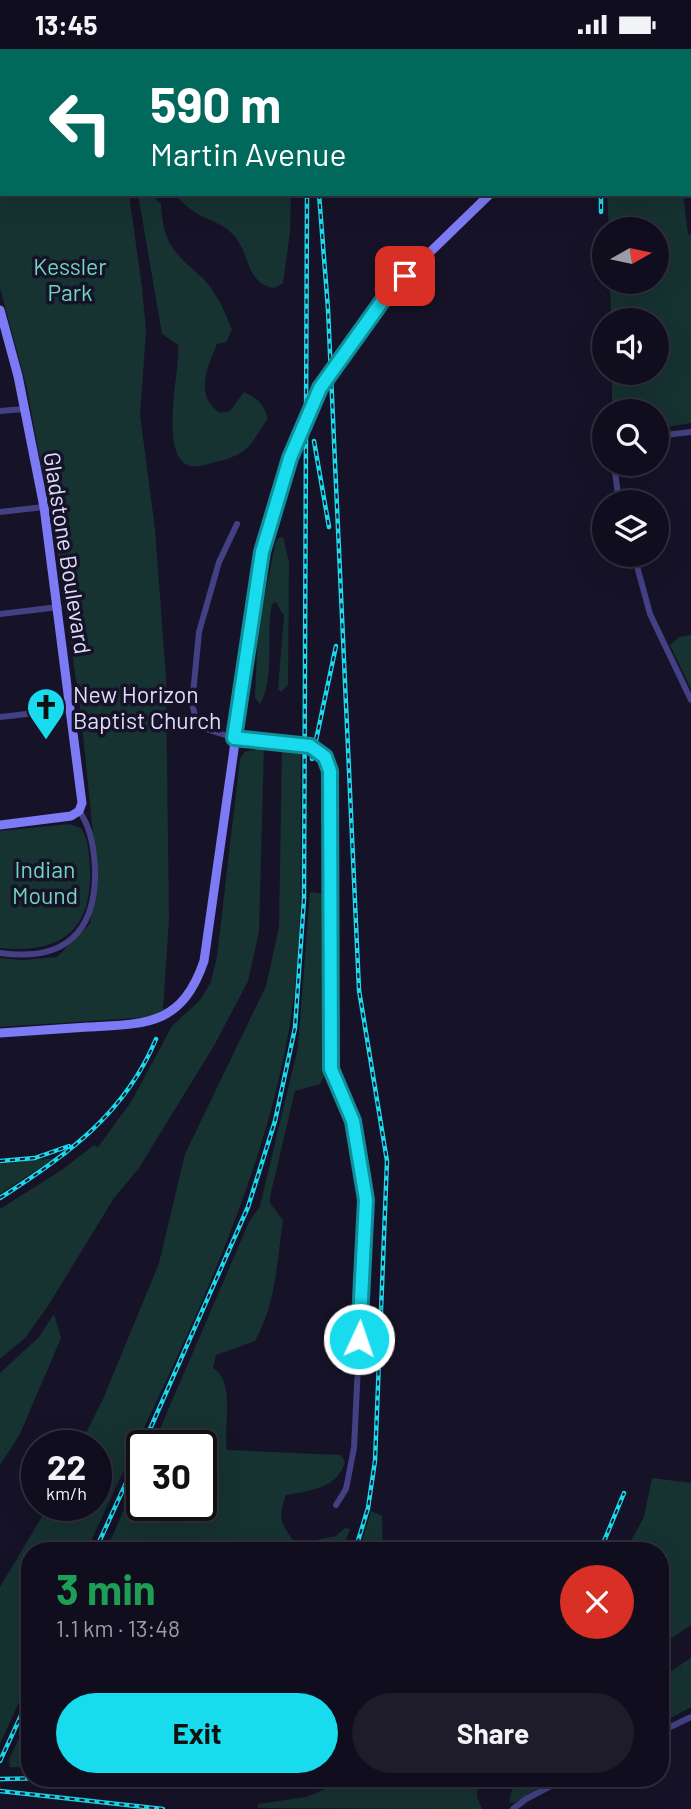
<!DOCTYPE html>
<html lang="en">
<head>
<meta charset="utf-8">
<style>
  body { margin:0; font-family:Barlow,sans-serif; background:#1e1c2b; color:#f1f3f6; height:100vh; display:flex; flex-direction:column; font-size:26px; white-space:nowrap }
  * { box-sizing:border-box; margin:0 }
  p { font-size:23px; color:#9c9ca4 }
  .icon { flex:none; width:38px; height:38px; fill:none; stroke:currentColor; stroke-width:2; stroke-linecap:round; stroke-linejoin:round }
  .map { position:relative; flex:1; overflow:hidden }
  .sheet { position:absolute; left:21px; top:1493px; width:648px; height:245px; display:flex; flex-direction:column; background:#100e1e; border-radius:28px; box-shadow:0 7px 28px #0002,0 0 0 2px #302e3c }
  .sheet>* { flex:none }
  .hud { position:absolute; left:0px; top:0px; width:691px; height:147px; box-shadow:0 7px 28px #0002,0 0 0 2px #302e3c; background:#00695c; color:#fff; overflow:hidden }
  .needle { width:46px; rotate:81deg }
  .buttons { position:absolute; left:592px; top:168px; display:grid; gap:14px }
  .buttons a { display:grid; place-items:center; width:77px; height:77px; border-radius:50%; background:#100e1e; box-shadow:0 7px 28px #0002,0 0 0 2px #302e3c; font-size:35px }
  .speed { position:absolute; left:21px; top:1381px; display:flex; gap:14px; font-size:35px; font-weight:700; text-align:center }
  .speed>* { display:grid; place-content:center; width:91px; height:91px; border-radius:50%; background:#100e1e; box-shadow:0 7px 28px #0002,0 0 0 2px #302e3c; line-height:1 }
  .speed small { font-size:18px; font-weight:400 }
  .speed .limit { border:4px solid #111; border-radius:10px; background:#fff; color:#111 }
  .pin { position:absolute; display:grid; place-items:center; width:60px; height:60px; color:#fff; margin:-30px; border-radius:14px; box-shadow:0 4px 10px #0006 }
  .me { position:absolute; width:77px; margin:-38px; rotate:3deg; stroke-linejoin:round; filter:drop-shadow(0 0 5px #0008) }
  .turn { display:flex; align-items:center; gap:24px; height:147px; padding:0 35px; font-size:32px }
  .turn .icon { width:91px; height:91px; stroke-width:2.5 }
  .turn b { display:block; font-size:49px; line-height:60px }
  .round { display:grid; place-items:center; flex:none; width:74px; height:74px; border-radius:37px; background:#1e1c2b }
  .headline { display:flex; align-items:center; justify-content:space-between; height:119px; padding:0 35px }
  h1 { font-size:42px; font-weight:700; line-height:52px; color:#1e9e55 }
  .action { display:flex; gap:14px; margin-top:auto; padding:14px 35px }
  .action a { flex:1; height:80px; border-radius:42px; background:#18dbed; color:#111; font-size:28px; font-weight:700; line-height:80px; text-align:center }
  .action a+a { background:#1e1c2b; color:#f1f3f6 }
  .status { display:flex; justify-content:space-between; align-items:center; height:49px; padding:0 35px; background:#100e1e; direction:ltr }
  .status svg { height:19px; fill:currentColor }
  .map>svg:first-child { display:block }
  .green { fill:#163231 }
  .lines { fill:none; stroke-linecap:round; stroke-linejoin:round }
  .street { stroke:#434184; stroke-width:6 }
  .secondary { stroke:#7c7bf5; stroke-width:9 }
  .rail-casing { stroke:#18dbed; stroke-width:4.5 }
  .rail { stroke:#161328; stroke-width:2; stroke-dasharray:5; stroke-linecap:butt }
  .secondary-bridge { stroke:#7c7bf5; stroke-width:9 }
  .route-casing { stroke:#108e9a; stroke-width:18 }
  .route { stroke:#18dbed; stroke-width:12 }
  .labels { text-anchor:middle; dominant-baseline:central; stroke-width:7; stroke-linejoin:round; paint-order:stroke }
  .park-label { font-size:23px; fill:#6dd8bc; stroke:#161328 }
  .street-label { font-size:23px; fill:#e0ddfc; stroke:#161328 }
  .poi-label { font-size:23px; fill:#e0ddfc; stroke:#161328; text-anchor:start }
</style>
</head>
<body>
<div class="status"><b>13:45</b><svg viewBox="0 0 49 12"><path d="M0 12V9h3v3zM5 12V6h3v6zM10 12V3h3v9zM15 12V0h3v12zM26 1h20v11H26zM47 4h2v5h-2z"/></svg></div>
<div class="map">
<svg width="691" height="1760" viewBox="0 0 691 1760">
  <rect width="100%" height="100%" fill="#161328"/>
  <!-- green -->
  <g class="green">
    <polygon points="0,0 106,2 2,2 2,145 129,145 142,238 146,283 140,366 155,480 166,628 169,870 163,961 151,968 0,978 0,909 22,911 57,908 90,875 97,825 81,666 59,512 27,340 0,239"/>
    <path d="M138 145H151L161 155C163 192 172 202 198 225 214 238 225 262 232 281L226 293 217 295C207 319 194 347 220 364L230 362 244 343C258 350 263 354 268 369 248 400 248 405 212 414 206 415 198 419 191 417 157 410 181 319 178 296L162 285Z"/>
    <path d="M175 145H291L290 184 283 234 274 239C247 235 250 207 236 189 221 169 195 172 175 145Z"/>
    <polygon points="607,145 683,145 688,185 691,186 691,374 656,380 656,362 612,362 612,324 656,324 656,271 611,271 610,233 656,233 656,180 609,180"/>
    <path d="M283 488 289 513 288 636 281 643 278 640 284 567 276 553 272 555C265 585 276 628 260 655L255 649 258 579 275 496 278 489Z"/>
    <polygon points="691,586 691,640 670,596 679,588"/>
    <polygon points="264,698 259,883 248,932 215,995 139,1119 114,1149 48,1257 25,1289 0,1310 0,1160 63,1120 94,1096 98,1098 131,1053 172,977 200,951 211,933 217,907 240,710 244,703"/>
    <path d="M282 699 301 701C300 795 305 893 288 986 256 1165 161 1337 87 1501L30 1502V1629L0 1695V1538L49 1456H96V1396H80L103 1350 159 1214 185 1105 266 937 279 878Z"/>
    <path d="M69 775 81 779C89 791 89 807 90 821 92 884 58 905 0 899V782Z"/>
    <path d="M310 843 325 845V1025L320 1035 295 1042 270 1148V1154L283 1171C277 1212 276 1255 255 1292L216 1306 213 1319C236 1333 223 1376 227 1401L341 1406 345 1412C339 1439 309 1442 286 1446 277 1471 281 1474 296 1495L336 1487 345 1479 350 1480 342 1501H106L142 1421V1456H201V1396H153L249 1173 260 1157 298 998Z"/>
    <polygon points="55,1109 0,1145 0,1115"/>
    <polygon points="54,1265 61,1289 19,1387 0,1416 0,1324 39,1288"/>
    <polygon points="652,1429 691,1434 691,1576 660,1597 660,1502 626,1501 644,1468"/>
    <polygon points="371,1462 382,1467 383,1501 359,1501"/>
    <polygon points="691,1609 691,1658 660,1675 660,1629"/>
    <polygon points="30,1665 30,1719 10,1718 9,1711"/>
    <polygon points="95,1729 234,1729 164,1735 95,1734"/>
    <polygon points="353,1729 477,1729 477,1748 482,1760 258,1759 258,1755 306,1748"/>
    <polygon points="515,1729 555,1729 514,1754 509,1753"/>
  </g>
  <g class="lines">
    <!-- street -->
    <g class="street">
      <polyline points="0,362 24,360"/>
      <polyline points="656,387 691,383"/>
      <polyline points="614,415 619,453"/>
      <polyline points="0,463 44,458"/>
      <polyline points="237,475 219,513 199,583 192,655 197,674 203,679 234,689 314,699 325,708 330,722 331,1011 333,1028 353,1072 366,1151 354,1399 346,1440 336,1456"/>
      <polyline points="634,506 650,565 691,651"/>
      <polyline points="0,565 59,558"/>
      <polyline points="0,668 71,660"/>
      <path d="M0 904C64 913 97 884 95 819 94 799 91 778 79 762"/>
      <polyline points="660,1683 691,1668"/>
      <polyline points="513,1760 526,1750 566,1729"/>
    </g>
    <!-- secondary -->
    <g class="secondary">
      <polyline points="638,2 640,0"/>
      <polyline points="0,261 18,327 44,458 82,754 79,762 71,767 0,776"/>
      <path d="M0 984C29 982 58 980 88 978 148 975 182 976 204 912L262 503"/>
    </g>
    <defs>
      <g id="rail">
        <polyline points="293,0 294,2"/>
        <polyline points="596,0 596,2"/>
        <polyline points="319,145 328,260 359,941 387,1112 375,1412 368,1459 355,1502"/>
        <polyline points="601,145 601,163"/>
        <polyline points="314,392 329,478"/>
        <polyline points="312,710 336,597"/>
        <polyline points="0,1112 35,1109 69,1097"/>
        <path d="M0 1149C66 1107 125 1065 156 990"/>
        <polyline points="143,1396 248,1158 275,1072 295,979 304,850 307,145"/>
        <polyline points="95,1502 142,1399"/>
        <polyline points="600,1502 624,1444"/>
        <polyline points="0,1712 30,1647"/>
        <polyline points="0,1730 54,1729"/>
        <polyline points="0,1742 163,1760"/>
      </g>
    </defs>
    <!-- rail casing -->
    <use href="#rail" class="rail-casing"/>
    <!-- rail -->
    <use href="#rail" class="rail"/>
    <!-- secondary-bridge -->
    <polyline class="secondary-bridge" points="262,503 290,409 320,339 388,244 490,145"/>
  </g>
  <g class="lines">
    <defs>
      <polyline id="route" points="359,1290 366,1151 353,1072 331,1020 330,722 325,708 310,697 234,689 262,503 290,409 320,339 388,244 405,227"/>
    </defs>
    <!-- route casing -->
    <use href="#route" class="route-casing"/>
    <!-- route -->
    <use href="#route" class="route"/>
  </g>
  <!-- icons -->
  <defs>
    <symbol id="church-pin" viewBox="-11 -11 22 30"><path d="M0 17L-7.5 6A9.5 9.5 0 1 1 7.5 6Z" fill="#18dbed" stroke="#161328"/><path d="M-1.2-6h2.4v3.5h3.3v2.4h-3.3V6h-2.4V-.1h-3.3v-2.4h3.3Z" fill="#111"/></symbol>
  </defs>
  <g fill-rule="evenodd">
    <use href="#church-pin" x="24" y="636" width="44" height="60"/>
  </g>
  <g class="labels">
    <!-- park labels -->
    <g class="park-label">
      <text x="70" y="217">Kessler<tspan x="70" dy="26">Park</tspan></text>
      <text x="45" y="820">Indian<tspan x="45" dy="26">Mound</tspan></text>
    </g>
    <!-- street labels -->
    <g class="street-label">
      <text transform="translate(68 504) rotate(81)">Gladstone Boulevard</text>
    </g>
    <!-- poi labels -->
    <g class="poi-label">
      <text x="73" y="645">New Horizon<tspan x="73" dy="26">Baptist Church</tspan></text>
    </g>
  </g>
</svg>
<div class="buttons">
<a><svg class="needle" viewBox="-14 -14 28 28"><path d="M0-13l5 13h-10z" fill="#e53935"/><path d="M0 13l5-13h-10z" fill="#9c9ca4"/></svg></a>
<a><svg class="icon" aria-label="sound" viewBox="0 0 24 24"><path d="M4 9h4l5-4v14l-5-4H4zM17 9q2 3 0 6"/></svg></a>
<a><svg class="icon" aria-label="search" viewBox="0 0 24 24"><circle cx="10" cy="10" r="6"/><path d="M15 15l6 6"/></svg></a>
<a><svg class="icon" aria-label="layers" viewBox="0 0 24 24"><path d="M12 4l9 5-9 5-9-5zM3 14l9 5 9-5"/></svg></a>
</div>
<div class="speed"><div>22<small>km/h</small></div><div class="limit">30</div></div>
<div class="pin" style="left:405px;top:227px;background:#d93025"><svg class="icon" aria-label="arrive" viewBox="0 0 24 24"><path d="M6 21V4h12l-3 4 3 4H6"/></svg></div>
<svg class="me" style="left:359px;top:1290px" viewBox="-20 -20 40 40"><circle r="17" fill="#18dbed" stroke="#fff" stroke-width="3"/><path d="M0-11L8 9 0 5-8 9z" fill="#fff"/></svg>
<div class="hud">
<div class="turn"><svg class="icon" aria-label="left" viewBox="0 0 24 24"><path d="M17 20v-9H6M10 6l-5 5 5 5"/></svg><div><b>590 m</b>Martin Avenue</div></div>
</div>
<section class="sheet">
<div class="headline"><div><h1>3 min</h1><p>1.1 km · 13:48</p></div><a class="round" style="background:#d93025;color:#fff"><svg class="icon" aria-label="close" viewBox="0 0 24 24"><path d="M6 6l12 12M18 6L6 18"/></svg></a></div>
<div class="action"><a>Exit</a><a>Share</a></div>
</section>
</div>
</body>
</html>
